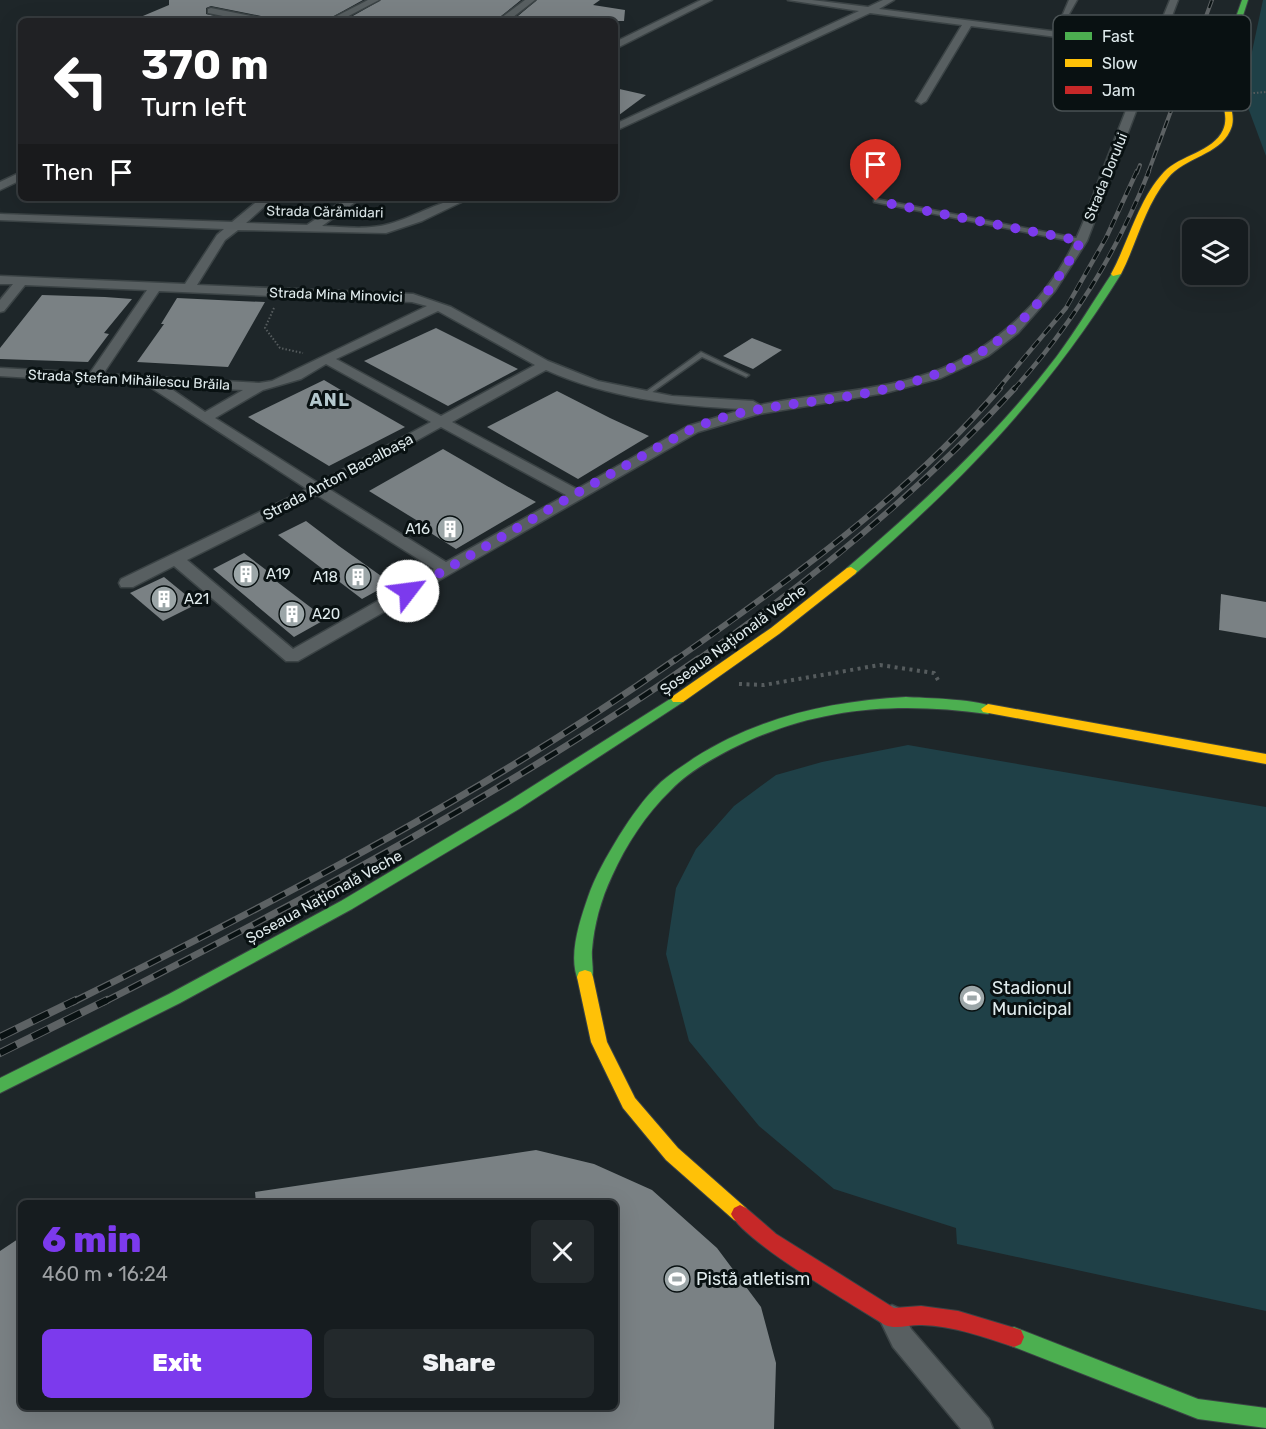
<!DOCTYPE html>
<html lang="en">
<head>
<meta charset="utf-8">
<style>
  body { margin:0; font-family:Rubik,sans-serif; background:#23292c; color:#f1f3f6; height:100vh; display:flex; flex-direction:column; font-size:22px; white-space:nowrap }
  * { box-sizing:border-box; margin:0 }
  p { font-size:20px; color:#9ea1a4 }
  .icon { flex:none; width:33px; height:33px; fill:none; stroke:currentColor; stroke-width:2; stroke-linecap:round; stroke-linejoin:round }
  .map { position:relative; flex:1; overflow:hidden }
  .drawer { position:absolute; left:18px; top:1200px; width:600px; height:210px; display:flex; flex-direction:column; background:#161c1f; border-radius:9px; box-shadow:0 6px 24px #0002,0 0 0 2px #353a3d }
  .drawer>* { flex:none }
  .banner { position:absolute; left:18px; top:18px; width:600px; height:183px; border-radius:9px; box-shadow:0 6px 24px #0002,0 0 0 2px #353a3d; background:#202124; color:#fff; overflow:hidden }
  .fabs { position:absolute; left:1182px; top:219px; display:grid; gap:12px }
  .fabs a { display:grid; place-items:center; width:66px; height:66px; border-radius:9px; background:#161c1f; box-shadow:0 6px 24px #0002,0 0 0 2px #353a3d; font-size:30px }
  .pin { position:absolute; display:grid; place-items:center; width:51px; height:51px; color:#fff; margin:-62px -26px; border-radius:50% 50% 50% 0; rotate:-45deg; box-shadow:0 0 6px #0007 }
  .pin .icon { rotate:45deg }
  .me { position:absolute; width:66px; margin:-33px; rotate:60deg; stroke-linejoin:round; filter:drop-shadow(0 0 4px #0008) }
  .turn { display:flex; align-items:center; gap:21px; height:126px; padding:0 24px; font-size:27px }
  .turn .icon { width:78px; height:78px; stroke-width:2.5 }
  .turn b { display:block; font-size:42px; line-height:51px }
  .then { display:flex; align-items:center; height:57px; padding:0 24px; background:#0003; gap:12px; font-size:22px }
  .round { display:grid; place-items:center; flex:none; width:63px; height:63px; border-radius:9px; background:#23292c }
  .summary { display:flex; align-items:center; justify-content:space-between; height:102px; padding:0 24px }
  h1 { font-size:36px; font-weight:800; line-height:45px; color:#7c3aed }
  .primary-button { display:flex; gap:12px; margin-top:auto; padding:12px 24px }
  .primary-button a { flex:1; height:69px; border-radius:9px; background:#7c3aed; color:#fff; font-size:24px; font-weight:800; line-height:69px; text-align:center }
  .primary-button a+a { background:#23292c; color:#f1f3f6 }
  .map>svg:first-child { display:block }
  .green { fill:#1f4047 }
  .building { fill:#7a8184 }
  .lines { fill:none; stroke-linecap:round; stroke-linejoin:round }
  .lane-casing { stroke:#3b4345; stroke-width:3 }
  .street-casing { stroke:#3b4345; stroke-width:3 }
  .fast-casing { stroke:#3b4345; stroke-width:2 }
  .slow-casing { stroke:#3b4345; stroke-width:2 }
  .jam-casing { stroke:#3b4345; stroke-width:2 }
  .path-far1 { stroke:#565c5e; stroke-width:2; stroke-dasharray:1.5 2; stroke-linecap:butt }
  .path { stroke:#565c5e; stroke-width:4; stroke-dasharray:3 4.5; stroke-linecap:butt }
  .lane { fill:#585f61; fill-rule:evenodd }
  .street { fill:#585f61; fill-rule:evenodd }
  .fast { fill:#4caf50; fill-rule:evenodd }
  .slow { fill:#ffc107; fill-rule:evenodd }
  .jam { fill:#c62828; fill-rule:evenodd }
  .rail-far4-casing { stroke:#5d6264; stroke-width:4 }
  .rail-far3-casing { stroke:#5d6264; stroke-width:4.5 }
  .rail-far2-casing { stroke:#5d6264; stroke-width:6 }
  .rail-far1-casing { stroke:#5d6264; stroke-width:7 }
  .rail-casing { stroke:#5d6264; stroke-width:8 }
  .rail-far4 { stroke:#091112; stroke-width:2; stroke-dasharray:8; stroke-linecap:butt }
  .rail-far3 { stroke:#091112; stroke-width:3; stroke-dasharray:9; stroke-linecap:butt }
  .rail-far2 { stroke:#091112; stroke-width:4; stroke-dasharray:11; stroke-linecap:butt }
  .rail-far1 { stroke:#091112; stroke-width:4.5; stroke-dasharray:14; stroke-linecap:butt }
  .rail { stroke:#091112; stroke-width:6; stroke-dasharray:18; stroke-linecap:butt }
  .route { stroke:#7c3aed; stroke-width:10; stroke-dasharray:0 18 }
  .labels { text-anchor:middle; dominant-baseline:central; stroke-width:6; stroke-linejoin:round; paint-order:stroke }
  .far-street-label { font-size:14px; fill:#e0ebed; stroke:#091112 }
  .street-label { font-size:15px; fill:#e0ebed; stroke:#091112 }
  .poi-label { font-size:15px; fill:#e0ebed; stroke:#091112; text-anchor:start }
  .far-district-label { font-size:18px; font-weight:bold; letter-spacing:1.5px; fill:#b4c8cd; stroke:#091112 }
  .near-poi-label { font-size:18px; fill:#e0ebed; stroke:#091112; text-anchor:start }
  .key { fill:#091112; stroke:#4a5254; stroke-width:1.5 }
  .key-label { font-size:16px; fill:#e0ebed }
</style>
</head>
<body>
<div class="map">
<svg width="1266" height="1429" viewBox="0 0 1266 1429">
  <rect width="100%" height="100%" fill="#1e2629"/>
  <!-- green -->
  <g class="green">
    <polygon points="1263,0 1266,0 1266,156 1243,94"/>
    <polygon points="908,745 1266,807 1266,1311 957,1244 956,1228 834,1189 759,1126 689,1041 666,954 676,888 696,849 734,806 776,775 822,762"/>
  </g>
  <!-- building -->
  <g class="building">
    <polygon points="169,0 363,0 325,21 268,21 261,16 211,6 206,8 206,14 237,21 131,21 169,5"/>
    <polygon points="381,0 521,0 495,21 344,21"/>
    <polygon points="537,0 600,0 593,5 625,10 624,21 512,21"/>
    <polygon points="615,88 646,95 615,118"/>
    <polygon points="42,295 105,297 132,299 104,333 109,334 88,362 0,359 0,348"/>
    <polygon points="177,298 239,301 265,302 228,367 137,362 164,324 161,324"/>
    <polygon points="436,328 518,369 448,406 364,361"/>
    <polygon points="752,338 782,350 753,369 723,356"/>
    <polygon points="324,380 356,399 405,427 329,466 248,417"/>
    <polygon points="557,391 610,418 649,436 578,479 487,427"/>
    <polygon points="443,449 507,486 536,502 456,549 418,525 421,523 369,491"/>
    <polygon points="306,521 339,546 391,583 362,599 278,535"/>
    <polygon points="244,553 278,579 276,581 326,619 294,637 213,569"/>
    <polygon points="164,577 197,604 163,621 130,593"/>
    <polygon points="1221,594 1266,602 1266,638 1219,630"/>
    <polygon points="536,1150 594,1164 652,1190 717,1248 761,1307 776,1363 774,1429 0,1429 0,1251 21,1237 21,1407 615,1407 615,1203 256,1203 255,1192"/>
  </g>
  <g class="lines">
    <defs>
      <g id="lane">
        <polygon points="876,199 1081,239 1084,241 1081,243 874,202 874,200"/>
        <polygon points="701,352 749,375 746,377 744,376 702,357 644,398 640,398 640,396"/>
      </g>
      <g id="street">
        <polygon points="368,0 379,0 339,21 327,21"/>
        <polygon points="525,0 535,0 508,21 497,21"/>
        <polygon points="701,0 712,0 615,49 615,42"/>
        <path d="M788 0H812L868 7 883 0H894L879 9 1152 44 1170 0H1178L1087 241 1055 291 1018 333 988 356 941 378 885 393 759 414 698 432 298 661H286L174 566 133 587H121L119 583 121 579 307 489 147 385 0 376V368L90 373 147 290 25 285 4 311 0 312V300L13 284H0V276L185 284 217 235 224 229 0 220V214L232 222 261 198H274L246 223 307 225 347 198H361L322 226C343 227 369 230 389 224 416 217 442 198 470 198L422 221 386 233 238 230 225 240 197 285 413 294 451 307 548 361 598 381 672 396 753 401 760 405C816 393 875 392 930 373 993 351 1047 300 1075 241 1087 216 1095 189 1105 164 1120 126 1135 87 1150 49L971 26 926 101 921 104 916 101 962 25 870 13 615 131V124L859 11ZM159 291 412 302 427 306 272 381 259 383 103 374ZM438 311 535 365 441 416 336 359ZM326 364 431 422 318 483 215 418 263 390 301 379ZM546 370C608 398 676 406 744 409L688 426 577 489 452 422ZM167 386 243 390 205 412ZM441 427 566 495 446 562 329 489ZM317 495 434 569 293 649 187 560Z"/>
        <polygon points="1069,0 1077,0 1069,14 1063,14"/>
        <polygon points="211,8 261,18 266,21 248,21 208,13 208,9"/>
        <polygon points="21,172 21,180 0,190 0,182"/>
        <polygon points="892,1305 901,1309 911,1329 989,1419 993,1429 961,1429 893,1347 879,1318 883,1309"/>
      </g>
      <g id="fast">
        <polygon points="1242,0 1248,0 1228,62 1226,90 1222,92 1218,90 1220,62"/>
        <path d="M1113 272 1121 274C1046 395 962 481 855 574H847L845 571 847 568C922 504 996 436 1057 356 1077 329 1094 300 1113 272Z"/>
        <polygon points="678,694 683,696 685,699 683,702 519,809 352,909 180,1003 0,1093 0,1078 169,994 341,901 509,801"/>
        <path d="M906 697C922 698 986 699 995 709L988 714C896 701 815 707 731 749 710 760 687 773 671 790 646 814 626 845 612 876 601 899 594 925 592 950 591 960 595 973 591 982L585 984 579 982C567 958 580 920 588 897 595 876 607 856 619 836 631 817 644 798 661 782 671 773 683 766 694 758 758 717 831 701 906 697Z"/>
        <polygon points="1014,1327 1198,1399 1266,1408 1266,1428 1198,1419 1014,1347 1007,1344 1004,1337 1007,1330"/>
      </g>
      <g id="slow">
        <path d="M1222 88 1226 90C1229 103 1237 118 1230 131 1219 155 1185 157 1168 178 1145 205 1137 243 1121 274L1113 276 1111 274C1129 241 1138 200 1164 172 1180 155 1213 152 1223 130 1229 117 1222 102 1218 90Z"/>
        <polygon points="851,567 857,571 855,574 779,634 683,702 673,702 671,699 673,696 771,628 847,568"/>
        <polygon points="988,704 1266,754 1266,764 983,712 981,709"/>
        <polygon points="585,970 591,972 593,977 607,1042 635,1098 678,1148 746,1208 749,1214 746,1220 740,1223 734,1220 666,1160 623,1108 591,1042 577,977 579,972"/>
      </g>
      <path id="jam" d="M740 1205 746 1208 776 1234 894 1308 921 1306 958 1311 1021 1330 1024 1337 1021 1344 1014 1347C984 1337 954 1326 922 1325 910 1324 897 1330 885 1325 854 1305 744 1242 731 1214L734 1208Z"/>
    </defs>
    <!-- lane casing -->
    <use href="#lane" class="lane-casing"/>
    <!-- street casing -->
    <use href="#street" class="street-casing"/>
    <!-- fast casing -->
    <use href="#fast" class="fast-casing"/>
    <!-- slow casing -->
    <use href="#slow" class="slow-casing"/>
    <!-- jam casing -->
    <use href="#jam" class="jam-casing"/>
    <!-- path-far1 -->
    <g class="path-far1">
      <polyline points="1171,49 1208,51"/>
      <polyline points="1243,94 1266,92"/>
      <polyline points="274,308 265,328 280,348 303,353"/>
    </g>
    <!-- path -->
    <polyline class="path" points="739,684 764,685 880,665 934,673 938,680"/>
    <!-- lane -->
    <use href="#lane" class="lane"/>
    <!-- street -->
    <use href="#street" class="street"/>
    <!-- fast -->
    <use href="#fast" class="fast"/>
    <!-- slow -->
    <use href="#slow" class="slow"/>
    <!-- jam -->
    <use href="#jam" class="jam"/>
    <defs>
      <g id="rail-far4">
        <polyline points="1137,173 1140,165"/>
        <polyline points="1148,173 1212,0"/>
      </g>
      <g id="rail-far3">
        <polyline points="998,389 1066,308 1106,238 1137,171"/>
        <path d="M1014 389C1071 326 1118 251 1149 171"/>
      </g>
      <g id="rail-far2">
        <path d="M674 661C790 580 907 496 1000 388"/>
        <path d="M696 661C812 580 920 492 1015 388"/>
      </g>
      <g id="rail-far1">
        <path d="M73 1002C280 899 486 792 676 659"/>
        <path d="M104 1002C308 898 510 790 698 659"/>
      </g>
      <g id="rail">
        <polyline points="0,1037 76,1000"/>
        <polyline points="0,1053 107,1000"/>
      </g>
    </defs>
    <!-- rail-far4 casing -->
    <use href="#rail-far4" class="rail-far4-casing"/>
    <!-- rail-far3 casing -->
    <use href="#rail-far3" class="rail-far3-casing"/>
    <!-- rail-far2 casing -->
    <use href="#rail-far2" class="rail-far2-casing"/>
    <!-- rail-far1 casing -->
    <use href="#rail-far1" class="rail-far1-casing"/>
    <!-- rail casing -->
    <use href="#rail" class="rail-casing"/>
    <!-- rail-far4 -->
    <use href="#rail-far4" class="rail-far4"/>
    <!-- rail-far3 -->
    <use href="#rail-far3" class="rail-far3"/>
    <!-- rail-far2 -->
    <use href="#rail-far2" class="rail-far2"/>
    <!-- rail-far1 -->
    <use href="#rail-far1" class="rail-far1"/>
    <!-- rail -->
    <use href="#rail" class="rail"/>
  </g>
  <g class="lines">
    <!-- route -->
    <path class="route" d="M408 591C478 552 546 510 616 471 641 457 666 442 692 429 733 410 780 406 824 400 947 383 1018 352 1081 241L876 201"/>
  </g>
  <!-- icons -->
  <defs>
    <symbol id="building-disc" viewBox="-11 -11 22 22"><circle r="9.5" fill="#9ca6a8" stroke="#091112"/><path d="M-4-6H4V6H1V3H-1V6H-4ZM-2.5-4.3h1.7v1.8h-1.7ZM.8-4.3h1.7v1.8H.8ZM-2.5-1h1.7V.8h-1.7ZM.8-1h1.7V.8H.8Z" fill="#fff"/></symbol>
    <symbol id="stadium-disc" viewBox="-11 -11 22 22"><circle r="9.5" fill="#9ca6a8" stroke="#091112"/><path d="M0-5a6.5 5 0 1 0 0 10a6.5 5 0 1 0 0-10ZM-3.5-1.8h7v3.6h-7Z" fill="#fff"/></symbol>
  </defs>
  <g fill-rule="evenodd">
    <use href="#building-disc" x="435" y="514" width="30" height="30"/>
    <use href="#building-disc" x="231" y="559" width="30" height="30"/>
    <use href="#building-disc" x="343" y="562" width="30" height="30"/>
    <use href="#building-disc" x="149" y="584" width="30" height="30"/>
    <use href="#building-disc" x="277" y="599" width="30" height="30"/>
    <use href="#stadium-disc" x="957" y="983" width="30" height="30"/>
    <use href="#stadium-disc" x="662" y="1264" width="30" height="30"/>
  </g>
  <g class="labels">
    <!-- far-street labels -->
    <g class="far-street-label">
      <text transform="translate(1106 177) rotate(-68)">Strada Dorului</text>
      <text transform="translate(325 212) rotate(1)">Strada Cărămidari</text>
      <text transform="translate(336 295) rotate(2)">Strada Mina Minovici</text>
      <text transform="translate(129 380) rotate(3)">Strada Ștefan Mihăilescu Brăila</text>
    </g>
    <!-- street labels -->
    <g class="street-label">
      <text transform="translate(338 477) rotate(-28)">Strada Anton Bacalbașa</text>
      <text transform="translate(733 640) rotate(-36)">Șoseaua Națională Veche</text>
      <text transform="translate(324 897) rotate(-29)">Șoseaua Națională Veche</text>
    </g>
    <!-- poi labels -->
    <g class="poi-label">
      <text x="430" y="529" text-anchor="end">A16</text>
      <text x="266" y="574">A19</text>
      <text x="338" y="577" text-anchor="end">A18</text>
      <text x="184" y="599">A21</text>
      <text x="312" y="614">A20</text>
    </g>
    <!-- far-district labels -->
    <g class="far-district-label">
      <text x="330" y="400">ANL</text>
    </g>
    <!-- near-poi labels -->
    <g class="near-poi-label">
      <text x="992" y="988">Stadionul<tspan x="992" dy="21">Municipal</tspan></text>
      <text x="696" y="1279">Pistă atletism</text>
    </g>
  </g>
  <!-- legend -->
  <rect x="1053" y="15" width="198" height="96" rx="9" class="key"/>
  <rect x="1065" y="32" width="27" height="8" fill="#4caf50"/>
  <rect x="1065" y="59" width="27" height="8" fill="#ffc107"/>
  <rect x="1065" y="86" width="27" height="8" fill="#c62828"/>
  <g class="key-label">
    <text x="1102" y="42">Fast</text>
    <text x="1102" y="69">Slow</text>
    <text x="1102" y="96">Jam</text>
  </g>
</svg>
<div class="fabs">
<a><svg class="icon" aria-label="layers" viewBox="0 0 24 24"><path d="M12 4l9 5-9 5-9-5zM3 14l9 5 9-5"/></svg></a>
</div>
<div class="pin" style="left:876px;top:201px;background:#d93025"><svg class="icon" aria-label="arrive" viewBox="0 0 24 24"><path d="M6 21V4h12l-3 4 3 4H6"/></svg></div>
<svg class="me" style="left:408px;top:591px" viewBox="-20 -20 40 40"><circle r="19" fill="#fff"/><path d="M0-13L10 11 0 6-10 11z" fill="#7c3aed"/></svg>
<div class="banner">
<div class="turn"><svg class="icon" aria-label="left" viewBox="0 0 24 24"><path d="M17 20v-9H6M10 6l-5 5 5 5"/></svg><div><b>370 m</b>Turn left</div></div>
<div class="then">Then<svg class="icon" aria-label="arrive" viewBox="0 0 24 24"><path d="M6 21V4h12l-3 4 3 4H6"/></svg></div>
</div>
<section class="drawer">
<div class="summary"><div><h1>6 min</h1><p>460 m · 16:24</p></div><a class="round"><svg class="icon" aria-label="close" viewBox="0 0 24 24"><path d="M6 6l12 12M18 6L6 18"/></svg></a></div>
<div class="primary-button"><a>Exit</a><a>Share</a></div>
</section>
</div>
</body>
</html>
